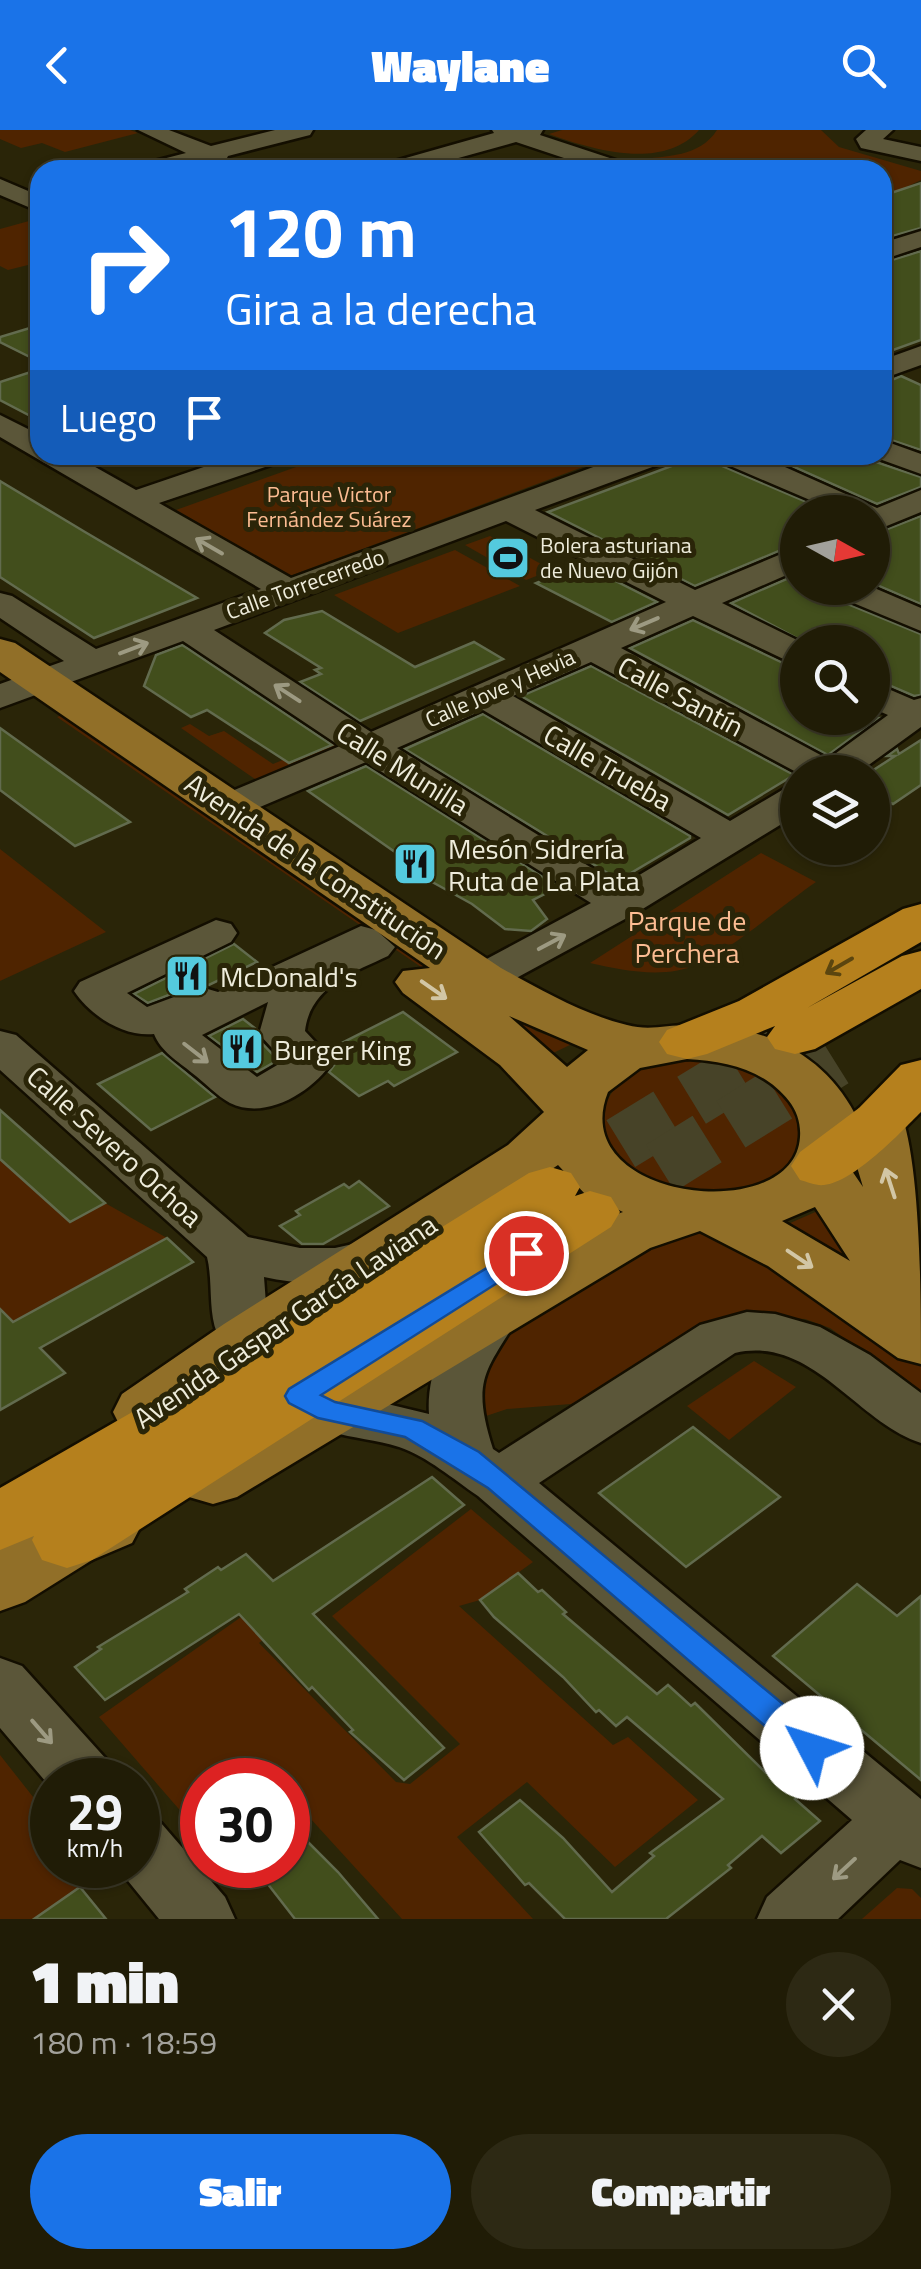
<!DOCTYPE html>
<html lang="es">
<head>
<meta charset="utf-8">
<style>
  body { margin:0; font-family:"Titillium Web",sans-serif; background:#2d2914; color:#f1f3f6; height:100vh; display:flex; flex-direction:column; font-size:38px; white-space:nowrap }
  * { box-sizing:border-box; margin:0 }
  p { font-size:32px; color:#a2a19b }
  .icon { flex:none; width:55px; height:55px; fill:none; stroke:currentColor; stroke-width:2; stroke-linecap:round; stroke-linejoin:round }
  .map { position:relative; height:1789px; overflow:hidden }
  .drawer { display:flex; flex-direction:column; background:#201c06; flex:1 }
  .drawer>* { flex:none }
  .hud { position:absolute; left:30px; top:30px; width:862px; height:305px; border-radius:30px; box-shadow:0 2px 8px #0004,0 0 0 2px #3d3a28; background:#1a73e8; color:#fff; overflow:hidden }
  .needle { width:65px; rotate:98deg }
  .fabs { position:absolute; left:780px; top:365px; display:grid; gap:20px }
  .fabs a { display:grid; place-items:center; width:110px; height:110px; border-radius:50%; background:#201c06; box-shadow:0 2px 8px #0004,0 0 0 2px #3d3a28; font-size:50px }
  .speed { position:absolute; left:30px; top:1628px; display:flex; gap:20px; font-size:50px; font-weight:700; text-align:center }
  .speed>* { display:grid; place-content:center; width:130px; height:130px; border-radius:50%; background:#201c06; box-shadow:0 2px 8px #0004,0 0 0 2px #3d3a28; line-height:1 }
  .speed small { font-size:25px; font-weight:400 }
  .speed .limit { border:15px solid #d22; background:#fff; color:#111 }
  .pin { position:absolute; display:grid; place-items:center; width:85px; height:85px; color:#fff; margin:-42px; border:5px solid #fff; border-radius:50%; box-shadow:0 2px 10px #0007 }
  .me { position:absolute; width:110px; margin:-55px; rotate:310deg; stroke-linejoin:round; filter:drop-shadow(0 0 8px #0008) }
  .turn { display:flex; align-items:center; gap:35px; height:210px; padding:0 30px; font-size:45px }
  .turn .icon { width:130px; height:130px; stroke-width:2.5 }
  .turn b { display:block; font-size:70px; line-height:85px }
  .then { display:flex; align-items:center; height:95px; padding:0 30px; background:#0003; gap:20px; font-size:38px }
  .round { display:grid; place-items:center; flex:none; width:105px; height:105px; border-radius:52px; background:#2d2914 }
  .overview { display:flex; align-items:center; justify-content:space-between; height:170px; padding:0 30px }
  h1 { font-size:60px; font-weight:800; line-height:75px }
  .cta { display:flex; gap:20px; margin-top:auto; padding:20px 30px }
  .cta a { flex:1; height:115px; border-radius:60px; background:#1a73e8; color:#fff; font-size:40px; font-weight:800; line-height:115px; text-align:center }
  .cta a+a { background:#2d2914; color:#f1f3f6 }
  header { display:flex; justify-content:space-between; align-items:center; height:130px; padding:0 30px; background:#1a73e8; color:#fff; font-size:45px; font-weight:800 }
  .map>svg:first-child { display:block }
  .green { fill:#4f2400 }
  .building { fill:#424e1c; stroke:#626b4e; stroke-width:2.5 }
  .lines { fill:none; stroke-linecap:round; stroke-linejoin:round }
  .highway-tunnel { stroke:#474328; stroke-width:55; stroke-dasharray:55 28; stroke-linecap:butt }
  .minor-casing { stroke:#130e00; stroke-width:5 }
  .major-casing { stroke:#130e00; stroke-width:5 }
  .highway-casing { stroke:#130e00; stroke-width:5 }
  .minor { fill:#5b5639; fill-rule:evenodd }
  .major { fill:#916f28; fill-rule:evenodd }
  .highway { fill:#b5801d; fill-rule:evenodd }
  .oneway { stroke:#9d9a82 }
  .oneway2 { stroke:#5b450f }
  .oneway3 { stroke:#d2c6a5 }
  .route { fill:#1a73e8; stroke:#114b97; stroke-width:2.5 }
  .labels { text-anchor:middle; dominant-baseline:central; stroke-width:10; stroke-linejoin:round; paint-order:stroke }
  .far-park-label { font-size:22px; fill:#fcbc92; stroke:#2a2508 }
  .far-poi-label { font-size:22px; fill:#eeecdb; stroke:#2a2508; text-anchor:start }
  .far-street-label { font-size:22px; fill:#eeecdb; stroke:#2a2508 }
  .street-label { font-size:28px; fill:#eeecdb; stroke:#2a2508 }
  .poi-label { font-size:28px; fill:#eeecdb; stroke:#2a2508; text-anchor:start }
  .park-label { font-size:28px; fill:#fcbc92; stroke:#2a2508 }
</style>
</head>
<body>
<header><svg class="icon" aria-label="back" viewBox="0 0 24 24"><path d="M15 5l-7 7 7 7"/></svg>Waylane<svg class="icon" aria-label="search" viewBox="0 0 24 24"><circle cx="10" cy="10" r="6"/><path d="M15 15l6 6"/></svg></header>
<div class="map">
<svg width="921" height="1789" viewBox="0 0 921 1789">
  <rect width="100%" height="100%" fill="#2a2508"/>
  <!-- green -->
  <g class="green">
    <polygon points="0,0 130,0 138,3 65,22 42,13 21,18 0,9"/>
    <path d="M562 0H699C663 41 593 20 549 4Z"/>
    <path d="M717 0H821L839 17 921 41V50L890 65 883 74 882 40H704L675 32 637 30C667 25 699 28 717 0Z"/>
    <polygon points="40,88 40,132 8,140 0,136 0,99"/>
    <polygon points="297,325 615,325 290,446 176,380 296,337 286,329"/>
    <polygon points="490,406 552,440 526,450 465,415"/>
    <polygon points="455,420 520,456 398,503 334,465"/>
    <polygon points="72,581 536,901 572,914 549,925 57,587"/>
    <polygon points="190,594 209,606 224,601 273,634 331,610 348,621 265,656 181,598"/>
    <polygon points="0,719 106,802 0,851"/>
    <path d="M761 723 816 752C784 774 733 818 699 834 665 849 625 841 590 833Z"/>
    <path d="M707 930C760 939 768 947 804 986 803 999 804 1020 796 1030 762 1078 668 1071 627 1038 587 1005 598 955 646 938 666 931 686 930 707 930Z"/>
    <polygon points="0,1029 70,1092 105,1073 167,1108 14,1192 0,1240"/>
    <polygon points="829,1076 890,1153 921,1175 921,1193 788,1094"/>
    <path d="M693 1103C765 1112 859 1188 921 1229V1263L830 1198 805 1189 751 1185 724 1187 618 1256 571 1274 507 1279 483 1287 477 1241 504 1200 602 1132Z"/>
    <polygon points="754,1231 796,1257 729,1310 687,1276"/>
    <polygon points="471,1379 533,1432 480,1470 459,1476 613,1615 628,1607 698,1670 615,1737 527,1652 457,1707 533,1789 402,1789 288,1664 288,1650 274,1650 255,1630 228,1650 202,1650 202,1668 184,1685 99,1587 281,1459 302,1479 259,1513 396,1652 410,1654 460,1614 332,1486"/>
    <polygon points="0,1625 52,1691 52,1735 87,1735 97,1748 34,1789 0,1789"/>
    <polygon points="897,1758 912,1759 921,1768 921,1789 862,1789"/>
  </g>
  <!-- building -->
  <g class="building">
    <polygon points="921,53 921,98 882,109 882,66"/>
    <polygon points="921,121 921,210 882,224 882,133"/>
    <polygon points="40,195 40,232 0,212 0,207"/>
    <polygon points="40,239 40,291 0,270 0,252"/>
    <polygon points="901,246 921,255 921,320 882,307 882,254"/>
    <polygon points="701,325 713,325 720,335 830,382 798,382 798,413 695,456 548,382"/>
    <polygon points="767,325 868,325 870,330 921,347 921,357 877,374"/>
    <polygon points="0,351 85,402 197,468 94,508 0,447"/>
    <polygon points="921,386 921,474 872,453 872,405"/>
    <polygon points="582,434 657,472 612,492 536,453"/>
    <polygon points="798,444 798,458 825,458 833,468 921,504 921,565 914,566 872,548 872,512 804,512 731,473"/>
    <polygon points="322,481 415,537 474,512 503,529 360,591 300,552 321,544 315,540 321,538 265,503 284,490"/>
    <polygon points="693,490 798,540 798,588 878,588 828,625 630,518"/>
    <polygon points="182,515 187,518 332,615 289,633 207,580 191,587 144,556 156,525"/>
    <polygon points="591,536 794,645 728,685 521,566"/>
    <polygon points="483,584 690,706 690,708 619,750 405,619"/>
    <polygon points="0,598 32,621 130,692 75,716 0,660"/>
    <polygon points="921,610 921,655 893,674 872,665 872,641 895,626 887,626 897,619 899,624"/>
    <polygon points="366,636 559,757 533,770 547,789 531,801 505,799 472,774 405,737 412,734 308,661"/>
    <polygon points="234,814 257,832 209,855 200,853 148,873 134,864"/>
    <polygon points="403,882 457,922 394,956 388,951 359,966 329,942 337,931 328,920"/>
    <polygon points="243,889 256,899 256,907 278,930 257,942 209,906"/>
    <polygon points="162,923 215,967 151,1000 98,954"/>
    <polygon points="0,980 105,1073 70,1092 0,1029"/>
    <polygon points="359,1051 389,1076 323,1114 302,1114 280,1096 300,1085 296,1081 344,1054 349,1058"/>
    <polygon points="167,1108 193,1132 40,1218 65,1243 0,1280 0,1179 13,1192"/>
    <polygon points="693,1297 780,1367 686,1437 599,1363"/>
    <polygon points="432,1347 464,1375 313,1484 444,1618 404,1650 350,1602 353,1600 312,1557 309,1560 239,1484 105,1570 75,1537 101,1519 98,1517 188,1462 185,1459 218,1437 221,1440 246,1424 273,1451"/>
    <polygon points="518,1443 538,1462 542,1460 566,1482 563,1484 657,1564 668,1555 691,1576 695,1573 766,1643 769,1640 799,1666 795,1669 820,1691 781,1723 762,1706 728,1735 731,1738 666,1789 565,1789 529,1753 525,1755 479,1702 520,1670 563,1708 612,1762 654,1726 650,1723 723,1669 627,1587 616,1596 599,1580 596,1582 563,1547 494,1487 480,1470"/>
    <polygon points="857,1454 897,1486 921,1466 921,1650 773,1526"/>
    <polygon points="288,1692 338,1742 378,1789 295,1789 253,1735 288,1735"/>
    <polygon points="80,1757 106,1789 34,1789"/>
  </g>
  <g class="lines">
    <!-- highway-tunnel -->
    <g class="highway-tunnel">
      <polyline points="550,1057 795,907"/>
      <polyline points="590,1082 834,930"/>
    </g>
    <defs>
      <g id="minor">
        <path d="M138 0H169L211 16 275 0H313L310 5 228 26 225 32C216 34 210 31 201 33 178 38 159 40 135 40L139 35 186 23Z"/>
        <polygon points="492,0 543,0 540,5 631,35 635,40 600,40 516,12 415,40 377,40 381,35 494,3"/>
        <polygon points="866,0 893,0 883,9 921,17 921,31 861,18 856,9"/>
        <polygon points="0,49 40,66 40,82 0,65"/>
        <polygon points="921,101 921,117 882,130 882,113"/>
        <polygon points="921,216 921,235 882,249 882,230"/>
        <path d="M0 285 40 305V325H74L136 360 239 325H284L280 332 159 373 291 448 626 325H670L666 332 535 380 695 460 798 417V440L722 473 801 512H798V536L693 486 621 518 828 629 888 585 872 578V552L914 570 921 568V597L859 642 798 643 591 532 513 566 730 691 784 659 798 655V684L636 783 498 858 482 862 466 858 460 849 466 840 591 773 366 632 260 677 246 681 232 677 226 669 232 661 340 616 183 511 0 578V554L64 531 0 488V463L12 466 96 519 261 459 0 307ZM506 391 666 472 371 602 214 500ZM483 580 701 708 621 756 397 618Z"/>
        <polygon points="882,310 921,324 921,344 871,326 882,325"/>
        <polygon points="717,325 758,325 877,378 921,360 921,382 872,402 872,382 838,382 721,332"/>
        <polygon points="872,457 921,478 921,501 834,465 829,458"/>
        <path d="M216 790 231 794 237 803 231 812 127 863 147 877 201 857 218 862 361 796 376 800 395 817 388 826C352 843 310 857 305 901L333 931C313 961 267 991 230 973 217 966 204 952 192 943 178 931 161 922 154 904 123 907 91 886 74 861L80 852ZM268 872 259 904 284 931 257 947 202 905Z"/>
        <path d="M0 901 16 905 248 1107 300 1118H335L371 1110 389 1116 396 1128 389 1140C345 1153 308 1157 264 1147L268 1200 306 1244 342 1263 429 1284C426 1248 445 1193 476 1171 488 1162 501 1166 513 1170L521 1183C487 1241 470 1247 493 1319L499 1323 700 1195 747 1182 775 1184 820 1197 870 1225 921 1263V1313C856 1292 812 1205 735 1223L539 1353 921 1669V1738L900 1730 838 1789H757L767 1767 852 1690 478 1366C453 1349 428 1327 399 1317 377 1310 353 1308 331 1302 282 1290 235 1251 217 1203 208 1181 213 1151 207 1127L0 940Z"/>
        <polygon points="0,1528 22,1536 107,1630 116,1650 52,1650 52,1659 0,1598"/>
        <polygon points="138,1685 161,1693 225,1767 235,1789 159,1789 115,1735 138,1735"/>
      </g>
      <g id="major">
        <path d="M0 509 15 513 501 838C541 860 582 884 627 895 649 901 666 895 688 895 758 893 822 921 855 984L859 978 879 972 899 978C921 1028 921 1171 921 1234L898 1228 768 1136 700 1101 650 1118 237 1367 213 1374 189 1367 179 1348 189 1329 606 1088 623 1082 585 1064 558 1035 270 1228 170 1300 146 1307 122 1300 113 1282 122 1264 224 1194 508 1015 544 982 500 935 403 863 395 852 403 841 430 838 0 542ZM509 886 588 920 567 937ZM687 929C725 931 764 939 789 971 797 981 801 994 800 1007 795 1097 564 1071 608 962L640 938ZM854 1027 863 1057 850 1038ZM815 1077 850 1131 782 1091Z"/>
        <polygon points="107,1366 132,1375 142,1394 132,1413 92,1430 25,1472 0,1481 0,1416 42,1390"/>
      </g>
      <g id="highway">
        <polygon points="921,774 921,812 807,878 902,826 921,821 921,859 815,919 795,924 775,919 767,907 775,896 707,924 687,929 667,924 659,912 667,900 739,871 903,779"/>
        <path d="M921 930V982C900 1003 854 1052 824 1055 816 1056 808 1052 800 1050L791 1036 800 1022 859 978 901 935Z"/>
        <polygon points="550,1037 571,1043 580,1057 575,1066 590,1061 611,1067 620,1082 611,1097 92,1430 67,1438 42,1430 32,1410 34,1406 0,1420 0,1358 291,1191 529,1043"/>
      </g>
    </defs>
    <!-- minor casing -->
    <use href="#minor" class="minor-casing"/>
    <!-- major casing -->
    <use href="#major" class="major-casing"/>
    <!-- highway casing -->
    <use href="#highway" class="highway-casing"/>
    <!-- minor -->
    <use href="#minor" class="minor"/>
    <!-- major -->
    <use href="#major" class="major"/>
    <!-- highway -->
    <use href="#highway" class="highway"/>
  </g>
  <!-- one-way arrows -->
  <defs><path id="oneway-shaft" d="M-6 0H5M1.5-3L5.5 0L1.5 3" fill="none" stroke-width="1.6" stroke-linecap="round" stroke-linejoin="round" transform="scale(2.5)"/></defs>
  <g class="oneway">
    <use href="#oneway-shaft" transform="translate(209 416) rotate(-150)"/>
    <use href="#oneway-shaft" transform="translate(644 494) rotate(157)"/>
    <use href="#oneway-shaft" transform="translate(134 518) rotate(-21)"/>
    <use href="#oneway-shaft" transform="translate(287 563) rotate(-147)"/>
    <use href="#oneway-shaft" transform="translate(552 812) rotate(-28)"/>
    <use href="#oneway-shaft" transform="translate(196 923) rotate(38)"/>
    <use href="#oneway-shaft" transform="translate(42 1602) rotate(49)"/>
    <use href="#oneway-shaft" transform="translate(844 1739) rotate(137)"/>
  </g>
  <use class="oneway2" href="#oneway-shaft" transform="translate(839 836) rotate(150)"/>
  <g class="oneway3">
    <use href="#oneway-shaft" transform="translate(434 860) rotate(35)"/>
    <use href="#oneway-shaft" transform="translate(890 1053) rotate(-108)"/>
    <use href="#oneway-shaft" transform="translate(800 1129) rotate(34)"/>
  </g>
  <!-- route -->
  <polygon class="route" points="526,1114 535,1117 538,1123 535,1129 321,1265 335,1272 422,1291 479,1322 824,1608 828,1618 824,1627 812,1631 801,1627 488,1358 405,1307 318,1288 289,1273 285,1266 289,1259"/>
  <!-- icons -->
  <defs>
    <symbol id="stadium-square" viewBox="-11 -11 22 22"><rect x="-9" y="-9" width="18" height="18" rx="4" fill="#54cade" stroke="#2a2508"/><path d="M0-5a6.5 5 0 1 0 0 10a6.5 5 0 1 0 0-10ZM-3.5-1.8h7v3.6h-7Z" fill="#111"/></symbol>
    <symbol id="restaurant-square" viewBox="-11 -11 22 22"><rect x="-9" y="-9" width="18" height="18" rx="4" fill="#54cade" stroke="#2a2508"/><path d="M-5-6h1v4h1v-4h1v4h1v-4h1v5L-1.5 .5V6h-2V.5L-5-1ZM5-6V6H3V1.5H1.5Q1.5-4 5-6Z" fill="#111"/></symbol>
  </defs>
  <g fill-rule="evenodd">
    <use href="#stadium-square" x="483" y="403" width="50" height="50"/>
    <use href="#restaurant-square" x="390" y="709" width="50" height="50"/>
    <use href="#restaurant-square" x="162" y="821" width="50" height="50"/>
    <use href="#restaurant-square" x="217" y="894" width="50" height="50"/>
  </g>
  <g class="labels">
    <!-- far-park labels -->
    <g class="far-park-label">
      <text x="329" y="364">Parque Victor<tspan x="329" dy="25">Fernández Suárez</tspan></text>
    </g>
    <!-- far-poi labels -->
    <g class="far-poi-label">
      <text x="540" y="415">Bolera asturiana<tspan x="540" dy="25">de Nuevo Gijón</tspan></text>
    </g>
    <!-- far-street labels -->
    <g class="far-street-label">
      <text transform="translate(305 454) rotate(-20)">Calle Torrecerredo</text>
      <text transform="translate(500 558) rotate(-24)">Calle Jove y Hevia</text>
    </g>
    <!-- street labels -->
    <g class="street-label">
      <text transform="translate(681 566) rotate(28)">Calle Santín</text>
      <text transform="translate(608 637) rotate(30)">Calle Trueba</text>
      <text transform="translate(403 638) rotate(32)">Calle Munilla</text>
      <text transform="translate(316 736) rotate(34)">Avenida de la Constitución</text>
      <text transform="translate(115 1016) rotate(42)">Calle Severo Ochoa</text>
      <text transform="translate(285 1191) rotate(-34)">Avenida Gaspar García Laviana</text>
    </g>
    <!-- poi labels -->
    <g class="poi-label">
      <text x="448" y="718">Mesón Sidrería<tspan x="448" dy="32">Ruta de La Plata</tspan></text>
      <text x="220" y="846">McDonald's</text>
      <text x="274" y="919">Burger King</text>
    </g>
    <!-- park labels -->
    <g class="park-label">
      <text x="687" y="790">Parque de<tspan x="687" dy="32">Perchera</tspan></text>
    </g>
  </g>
</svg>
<div class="fabs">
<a><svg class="needle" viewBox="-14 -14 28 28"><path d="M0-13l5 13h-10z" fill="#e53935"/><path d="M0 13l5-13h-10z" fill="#a2a19b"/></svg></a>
<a><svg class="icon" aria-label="search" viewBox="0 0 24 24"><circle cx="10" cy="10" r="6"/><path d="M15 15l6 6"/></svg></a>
<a><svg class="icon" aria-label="layers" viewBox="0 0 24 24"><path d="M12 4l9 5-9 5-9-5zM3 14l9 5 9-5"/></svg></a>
</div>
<div class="speed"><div>29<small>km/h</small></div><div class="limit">30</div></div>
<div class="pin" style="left:526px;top:1123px;background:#d93025"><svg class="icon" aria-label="arrive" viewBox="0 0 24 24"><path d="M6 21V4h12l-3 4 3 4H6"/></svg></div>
<svg class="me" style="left:812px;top:1618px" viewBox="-20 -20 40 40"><circle r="19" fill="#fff"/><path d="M0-13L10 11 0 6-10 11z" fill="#1a73e8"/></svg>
<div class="hud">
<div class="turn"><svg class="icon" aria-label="right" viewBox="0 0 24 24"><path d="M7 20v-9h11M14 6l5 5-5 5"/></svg><div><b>120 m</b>Gira a la derecha</div></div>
<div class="then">Luego<svg class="icon" aria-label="arrive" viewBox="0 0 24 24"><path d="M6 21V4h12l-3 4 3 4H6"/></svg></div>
</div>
</div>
<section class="drawer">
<div class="overview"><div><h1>1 min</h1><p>180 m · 18:59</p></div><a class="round"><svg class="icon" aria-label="close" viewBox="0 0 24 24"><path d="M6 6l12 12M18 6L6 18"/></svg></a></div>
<div class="cta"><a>Salir</a><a>Compartir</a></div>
</section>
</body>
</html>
